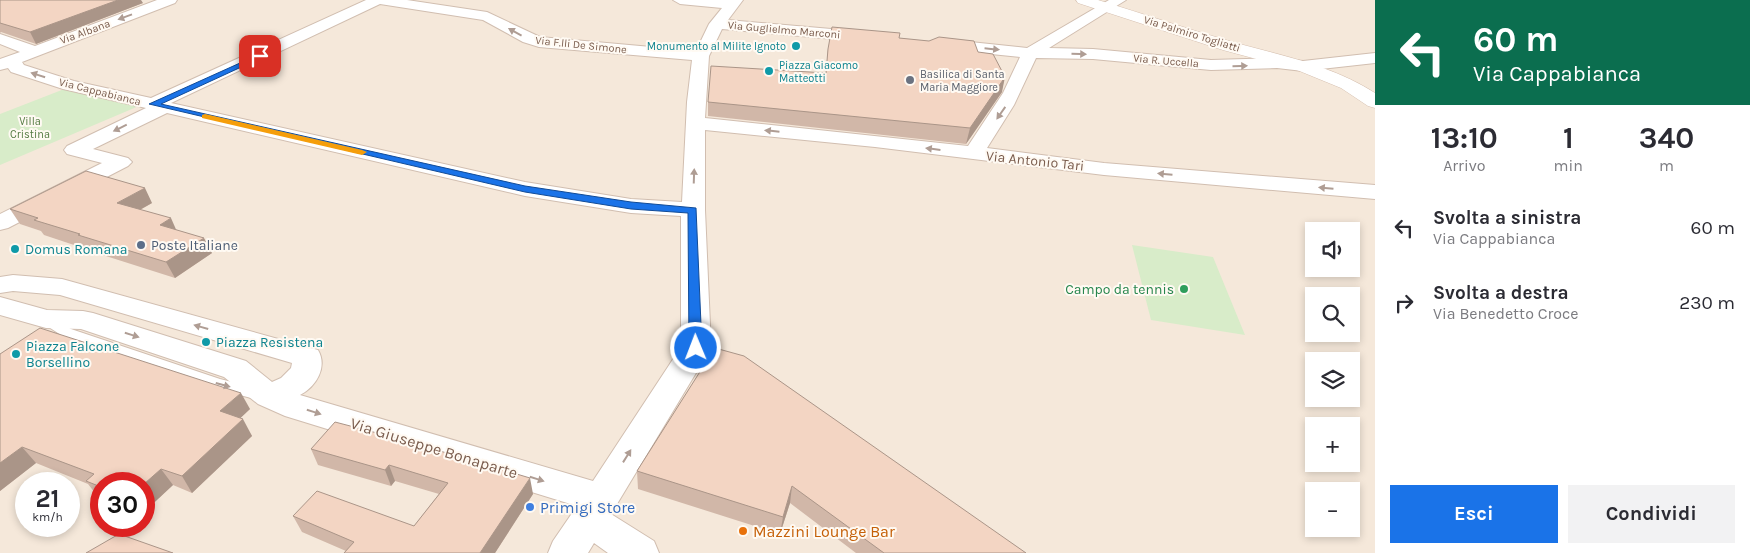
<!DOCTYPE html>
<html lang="it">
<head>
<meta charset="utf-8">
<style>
  body { margin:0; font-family:Karla,sans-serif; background:#f2f2f3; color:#2b2b33; height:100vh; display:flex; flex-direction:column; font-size:19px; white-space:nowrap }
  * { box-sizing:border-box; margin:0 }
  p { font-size:16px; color:#7c7c81 }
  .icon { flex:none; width:28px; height:28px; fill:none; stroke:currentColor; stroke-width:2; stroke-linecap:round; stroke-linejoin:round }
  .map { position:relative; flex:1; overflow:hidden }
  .details { display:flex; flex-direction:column; background:#fff; width:375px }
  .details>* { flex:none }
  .top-card { background:#0b6e4f; color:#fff; overflow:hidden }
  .fabs { position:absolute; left:1305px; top:222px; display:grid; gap:10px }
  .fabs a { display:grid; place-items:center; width:55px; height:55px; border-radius:0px; background:#fff; box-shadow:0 2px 8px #0003; font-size:25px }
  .speed { position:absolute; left:15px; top:472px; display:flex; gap:10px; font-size:25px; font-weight:700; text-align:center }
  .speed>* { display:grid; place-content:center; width:65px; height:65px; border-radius:50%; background:#fff; box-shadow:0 2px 8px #0003; line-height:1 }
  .speed small { font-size:12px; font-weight:400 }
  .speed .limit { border:8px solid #d22; background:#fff; color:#111 }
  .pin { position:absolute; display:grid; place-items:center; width:42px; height:42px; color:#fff; margin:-21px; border-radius:10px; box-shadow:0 2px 8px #0006 }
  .me { position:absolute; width:55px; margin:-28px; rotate:359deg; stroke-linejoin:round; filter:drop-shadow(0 0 4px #0008) }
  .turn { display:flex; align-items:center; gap:18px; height:105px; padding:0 15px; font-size:22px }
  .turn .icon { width:65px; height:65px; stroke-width:2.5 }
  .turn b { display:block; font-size:35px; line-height:42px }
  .eta { display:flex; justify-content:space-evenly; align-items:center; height:85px; text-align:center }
  .eta b { font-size:30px; font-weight:700; line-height:35px }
  .action { display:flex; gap:10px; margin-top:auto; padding:10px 15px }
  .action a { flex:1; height:58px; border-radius:0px; background:#1a73e8; color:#fff; font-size:20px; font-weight:700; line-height:58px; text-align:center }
  .action a+a { background:#f2f2f3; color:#2b2b33 }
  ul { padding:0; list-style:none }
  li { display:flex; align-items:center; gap:15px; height:75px; padding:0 15px }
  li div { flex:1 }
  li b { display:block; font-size:19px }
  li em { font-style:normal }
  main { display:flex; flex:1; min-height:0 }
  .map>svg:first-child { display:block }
  .residential { fill:#f5e8da; fill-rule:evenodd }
  .green { fill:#d8ecc9 }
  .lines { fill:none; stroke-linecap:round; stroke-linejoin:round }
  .lane-casing { stroke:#d1beb0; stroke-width:2 }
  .street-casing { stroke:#d1beb0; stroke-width:2 }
  .secondary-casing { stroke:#d6c0b0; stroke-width:1 }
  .lane { fill:#fff; fill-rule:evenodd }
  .street { fill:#fff; fill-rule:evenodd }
  .secondary { fill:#fff; fill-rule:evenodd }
  .wall { fill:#d1b7a8 }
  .shaded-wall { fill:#aa9588 }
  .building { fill:#f3d5c3; stroke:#aa9588 }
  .oneway { fill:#af9d94 }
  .route { fill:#1a73e8; stroke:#114b97 }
  .slow { fill:#f59e0b }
  .culture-dot { fill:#0f9aa8; stroke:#fffaf3; stroke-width:2 }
  .worship-dot { fill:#6b7280; stroke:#fffaf3; stroke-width:2 }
  .service-dot { fill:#5c6f8a; stroke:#fffaf3; stroke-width:2 }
  .leisure-dot { fill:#2e9e5b; stroke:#fffaf3; stroke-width:2 }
  .shop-dot { fill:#3f7fe0; stroke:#fffaf3; stroke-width:2 }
  .food-dot { fill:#e8710a; stroke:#fffaf3; stroke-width:2 }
  .labels { text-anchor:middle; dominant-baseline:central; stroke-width:4; stroke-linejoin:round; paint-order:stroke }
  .far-street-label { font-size:11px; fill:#7a5c4d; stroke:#fffaf3 }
  .far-culture-label { font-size:11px; fill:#0d838f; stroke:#fffaf3; text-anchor:end }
  .far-worship-label { font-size:11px; fill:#5b616d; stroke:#fffaf3; text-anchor:start }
  .far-park-label { font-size:11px; fill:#537a41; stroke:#fffaf3 }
  .street-label { font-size:14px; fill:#7a5c4d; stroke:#fffaf3 }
  .service-label { font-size:14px; fill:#4e5e75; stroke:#fffaf3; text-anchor:start }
  .culture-label { font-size:14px; fill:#0d838f; stroke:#fffaf3; text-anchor:start }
  .leisure-label { font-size:14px; fill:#27864d; stroke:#fffaf3; text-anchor:end }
  .near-street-label { font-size:16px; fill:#7a5c4d; stroke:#fffaf3 }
  .near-shop-label { font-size:16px; fill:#366cbe; stroke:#fffaf3; text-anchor:start }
  .near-food-label { font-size:16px; fill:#c56008; stroke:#fffaf3; text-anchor:start }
</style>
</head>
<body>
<main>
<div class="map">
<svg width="1375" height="553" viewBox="0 0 1375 553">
  <rect width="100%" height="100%" fill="#fdf6ec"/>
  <!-- residential -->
  <path class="residential" d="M0 0H1375V553H0ZM1314 231H1351V269H1314ZM1314 296H1351V334H1314ZM1314 361H1351V399H1314ZM1314 426H1351V464H1314ZM26 484H69V526H26ZM101 484H144V526H101ZM1314 491H1351V529H1314Z"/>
  <!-- green -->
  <g class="green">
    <polygon points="72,86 146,103 0,165 0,114"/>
    <polygon points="1132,245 1213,257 1245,335 1151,320"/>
  </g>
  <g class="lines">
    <defs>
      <polygon id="lane" points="46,315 71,329 220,379 260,389 262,393 260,397 255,399 213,388 61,335 41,322 39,319 41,316"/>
      <path id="street" d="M157 0H177L175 3 22 62 24 65 74 81 151 98 366 0H407L487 12 540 37 696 51 709 24 722 8 680 4 673 0H743L728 20 866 32 872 34 874 37 872 40 866 42 722 29 709 56 705 118 968 146 1003 93 1020 57 942 49 936 47 934 44 936 41 942 39 1027 48 1109 0H1126L1049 48 1093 49 1211 60 1277 58 1303 61 1375 53V63L1303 71 1277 68 1211 70 1093 59 1036 58 1014 105 987 148 1104 163 1375 185V199L1104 175 875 147 705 130V210L711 348 611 514 654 541 659 553H608L594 543 588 553H548L553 541 577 506 285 416 258 404 224 377 81 329 46 328 0 315V297L47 310 83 311 93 313 246 361 272 382 281 378 291 368 292 363 60 295 13 291 0 293V277L13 275 62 279 307 347 318 350C328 367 316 387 300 395L593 481 681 347V216L631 213 525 196 167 113 93 149 128 158 132 162 128 166 8 228 0 230V214L102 163 67 154 64 150 67 146 146 108 63 89 11 72 8 68 0 70V59L20 52 0 44V34L35 46ZM380 4 483 20 523 42 539 47 692 60 687 102 682 202 631 199 525 182 171 103Z"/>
      <path id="secondary" d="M1076 0H1098C1144 14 1190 30 1236 43 1284 56 1333 66 1375 93V108L1368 106 1341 88 1297 70 1223 50 1078 3Z"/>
    </defs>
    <!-- lane casing -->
    <use href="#lane" class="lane-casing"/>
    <!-- street casing -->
    <use href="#street" class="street-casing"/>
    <!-- secondary casing -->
    <use href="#secondary" class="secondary-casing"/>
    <!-- lane -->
    <use href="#lane" class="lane"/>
    <!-- street -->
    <use href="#street" class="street"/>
    <!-- secondary -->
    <use href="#secondary" class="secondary"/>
  </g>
  <!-- wall -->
  <g class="wall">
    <polygon points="0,0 143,3 36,44 1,32 0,33"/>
    <polygon points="899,38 978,52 1002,92 966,144 708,116 708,102 826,73 828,49"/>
    <polygon points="152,203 140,210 177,230 212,253 175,278 87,250 86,249 44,235 41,231 20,224 10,209"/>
    <polygon points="715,348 1026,553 856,553 790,503 780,534 638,489 637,471"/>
    <polygon points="0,354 250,409 240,418 252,436 192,493 173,485 144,512 144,484 101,484 101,499 99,498 88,484 36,463 0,491"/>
    <polygon points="311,449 533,494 495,553 344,553 346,551 302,532 293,516 414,526 439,494 395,481 391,486 318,465"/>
  </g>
  <!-- shaded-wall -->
  <g class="shaded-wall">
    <polygon points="118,0 141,0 143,3 36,44 30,32"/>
    <polygon points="1005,77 1002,92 966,144 970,128"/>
    <polygon points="145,188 152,203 125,218 117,203"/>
    <polygon points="171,218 178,234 160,225"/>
    <polygon points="204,238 212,253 175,278 166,262"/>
    <polygon points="241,393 250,409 230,428 220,411"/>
    <polygon points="243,419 252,436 192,493 182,476"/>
    <polygon points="22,447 36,463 0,491 0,463"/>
    <polygon points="389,465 395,481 391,486 385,470"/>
    <polygon points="161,469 173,485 144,512 144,484"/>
    <polygon points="530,478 533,494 495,553 480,553"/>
    <polygon points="792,486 790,503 780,534 783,517"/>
  </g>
  <!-- building -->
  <g class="building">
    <polygon points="0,0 118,0 30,32 0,23"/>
    <polygon points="832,27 900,33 899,38 929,41 939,37 974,41 978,52 993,54 1005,77 970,128 708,102 711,66 826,73 828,49"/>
    <polygon points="86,171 145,188 117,203 171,218 160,225 204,238 166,262 78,235 80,234 34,220 38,218 10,209"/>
    <polygon points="40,328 241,393 220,411 243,419 182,476 161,469 144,484 101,484 101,487 86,481 94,474 22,447 0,463 0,354"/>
    <polygon points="715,348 744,356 1026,553 884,553 792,486 783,517 637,471"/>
    <polygon points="335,422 400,439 530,478 480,553 344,553 354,542 293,516 317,491 414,526 448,483 389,465 385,470 311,449"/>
    <polygon points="119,534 173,553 86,553"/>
  </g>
  <!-- one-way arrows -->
  <defs><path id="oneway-solid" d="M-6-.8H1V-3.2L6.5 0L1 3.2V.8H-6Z" transform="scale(1.25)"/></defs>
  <g class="oneway">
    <use href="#oneway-solid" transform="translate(125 17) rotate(160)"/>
    <use href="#oneway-solid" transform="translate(515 32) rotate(-151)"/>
    <use href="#oneway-solid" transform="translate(992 49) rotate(6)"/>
    <use href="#oneway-solid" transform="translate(1079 54) rotate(1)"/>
    <use href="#oneway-solid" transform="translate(1240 66) rotate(-1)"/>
    <use href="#oneway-solid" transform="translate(38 75) rotate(-162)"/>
    <use href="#oneway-solid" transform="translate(1001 113) rotate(125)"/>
    <use href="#oneway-solid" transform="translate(120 128) rotate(154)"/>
    <use href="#oneway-solid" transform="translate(772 131) rotate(-174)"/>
    <use href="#oneway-solid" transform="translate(933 149) rotate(-173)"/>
    <use href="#oneway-solid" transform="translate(1165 174) rotate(-175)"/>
    <use href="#oneway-solid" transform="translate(694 176) rotate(-88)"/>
    <use href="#oneway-solid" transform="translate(1326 188) rotate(-175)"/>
    <use href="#oneway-solid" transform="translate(201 327) rotate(-164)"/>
    <use href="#oneway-solid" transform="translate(132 335) rotate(17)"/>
    <use href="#oneway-solid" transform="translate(223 385) rotate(15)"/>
    <use href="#oneway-solid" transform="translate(314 412) rotate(17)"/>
    <use href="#oneway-solid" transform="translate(627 456) rotate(-58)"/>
    <use href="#oneway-solid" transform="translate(537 479) rotate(17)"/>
  </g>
  <!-- route -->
  <polygon class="route" points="260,54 264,56 263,57 161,104 525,186 631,202 696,208 702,348 700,351 691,351 689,348 688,213 631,209 525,192 149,104"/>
  <!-- slow -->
  <polygon class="slow" points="205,114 362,150 367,152 362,155 202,118 202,115"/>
  <!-- markers -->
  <g class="culture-dot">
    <circle cx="796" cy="46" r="5"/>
    <circle cx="769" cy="71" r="5"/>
    <circle cx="15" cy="249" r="5"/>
    <circle cx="206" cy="342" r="5"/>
    <circle cx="16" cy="354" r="5"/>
  </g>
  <circle class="worship-dot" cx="910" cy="80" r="5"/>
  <circle class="service-dot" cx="141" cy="245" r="5"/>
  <circle class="leisure-dot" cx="1184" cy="289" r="5"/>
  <circle class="shop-dot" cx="530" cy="507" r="5"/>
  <circle class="food-dot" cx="743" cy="531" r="5"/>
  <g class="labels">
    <!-- far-street labels -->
    <g class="far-street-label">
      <text transform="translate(784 30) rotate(5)">Via Guglielmo Marconi</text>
      <text transform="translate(85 32) rotate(-20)">Via Albana</text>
      <text transform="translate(1192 34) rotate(17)">Via Palmiro Togliatti</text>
      <text transform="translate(581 45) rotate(6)">Via F.lli De Simone</text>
      <text transform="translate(1166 61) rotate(5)">Via R. Uccella</text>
      <text transform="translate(100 92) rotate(14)">Via Cappabianca</text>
    </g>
    <!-- far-culture labels -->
    <g class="far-culture-label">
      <text x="786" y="46">Monumento al Milite Ignoto</text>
      <text x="779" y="65" text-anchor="start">Piazza Giacomo<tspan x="779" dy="13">Matteotti</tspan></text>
    </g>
    <!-- far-worship labels -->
    <g class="far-worship-label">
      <text x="920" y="74">Basilica di Santa<tspan x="920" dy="13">Maria Maggiore</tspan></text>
    </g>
    <!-- far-park labels -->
    <g class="far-park-label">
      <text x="30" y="121">Villa<tspan x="30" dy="13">Cristina</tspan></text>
    </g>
    <!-- street labels -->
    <g class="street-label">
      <text transform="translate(1035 161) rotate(6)">Via Antonio Tari</text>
    </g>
    <!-- service labels -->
    <g class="service-label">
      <text x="151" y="245">Poste Italiane</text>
    </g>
    <!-- culture labels -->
    <g class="culture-label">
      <text x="25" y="249">Domus Romana</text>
      <text x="216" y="342">Piazza Resistena</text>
      <text x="26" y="346">Piazza Falcone<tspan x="26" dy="16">Borsellino</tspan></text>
    </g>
    <!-- leisure labels -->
    <g class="leisure-label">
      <text x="1174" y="289">Campo da tennis</text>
    </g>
    <!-- near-street labels -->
    <g class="near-street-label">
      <text transform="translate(434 448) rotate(17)">Via Giuseppe Bonaparte</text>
    </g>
    <!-- near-shop labels -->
    <g class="near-shop-label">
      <text x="540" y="507">Primigi Store</text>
    </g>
    <!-- near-food labels -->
    <g class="near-food-label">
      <text x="753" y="531">Mazzini Lounge Bar</text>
    </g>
  </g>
</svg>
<div class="fabs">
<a><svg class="icon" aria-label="sound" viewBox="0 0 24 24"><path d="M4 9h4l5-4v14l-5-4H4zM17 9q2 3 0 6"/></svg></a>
<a><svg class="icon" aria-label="search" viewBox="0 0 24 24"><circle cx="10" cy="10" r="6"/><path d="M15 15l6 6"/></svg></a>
<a><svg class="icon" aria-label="layers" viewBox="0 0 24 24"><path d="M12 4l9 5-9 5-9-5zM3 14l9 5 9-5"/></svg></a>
<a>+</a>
<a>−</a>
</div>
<div class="speed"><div>21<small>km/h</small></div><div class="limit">30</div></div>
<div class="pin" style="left:260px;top:56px;background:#d93025"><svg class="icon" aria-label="arrive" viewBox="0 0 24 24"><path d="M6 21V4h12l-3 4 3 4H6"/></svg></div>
<svg class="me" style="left:696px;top:348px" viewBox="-20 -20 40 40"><circle r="17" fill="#1a73e8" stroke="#fff" stroke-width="3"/><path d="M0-11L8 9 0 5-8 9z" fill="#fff"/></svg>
</div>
<section class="details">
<div class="top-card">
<div class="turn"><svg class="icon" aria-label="left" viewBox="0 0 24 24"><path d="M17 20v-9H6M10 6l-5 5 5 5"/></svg><div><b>60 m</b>Via Cappabianca</div></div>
</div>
<div class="eta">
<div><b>13:10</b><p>Arrivo</p></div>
<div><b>1</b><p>min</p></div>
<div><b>340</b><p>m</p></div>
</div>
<ul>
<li><svg class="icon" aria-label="left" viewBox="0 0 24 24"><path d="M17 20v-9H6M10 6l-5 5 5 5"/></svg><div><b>Svolta a sinistra</b><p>Via Cappabianca</p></div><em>60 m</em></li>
<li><svg class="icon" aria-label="right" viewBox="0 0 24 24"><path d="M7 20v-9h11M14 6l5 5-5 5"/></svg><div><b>Svolta a destra</b><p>Via Benedetto Croce</p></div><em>230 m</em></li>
</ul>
<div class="action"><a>Esci</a><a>Condividi</a></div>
</section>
</main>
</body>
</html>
